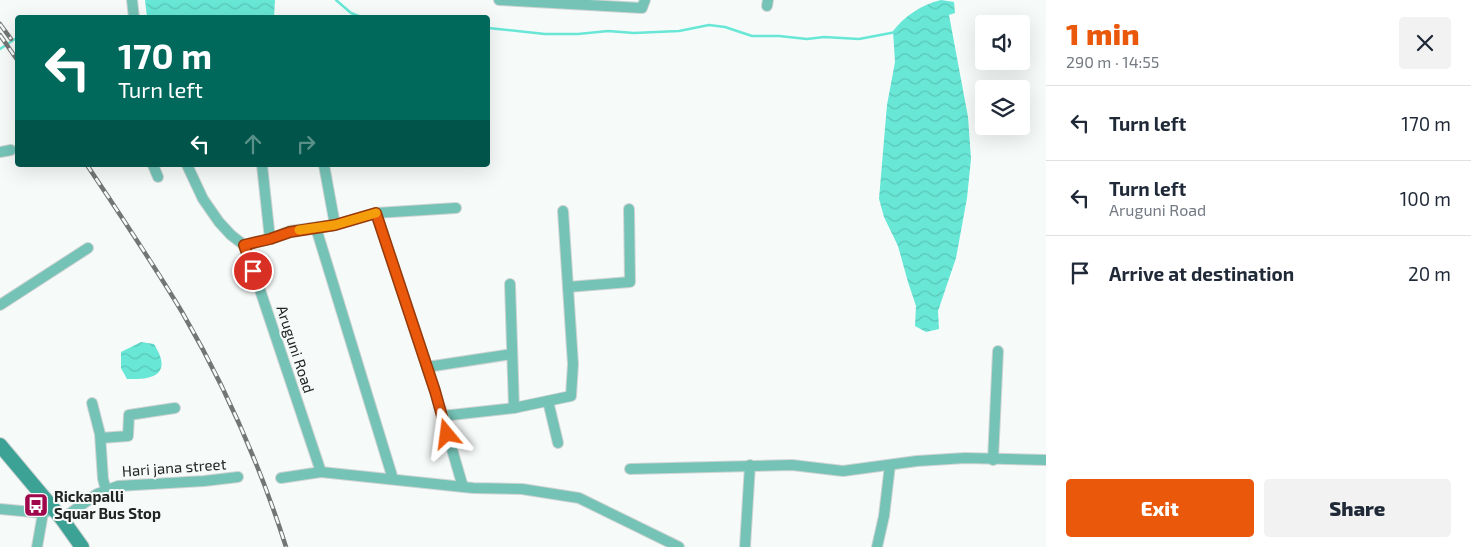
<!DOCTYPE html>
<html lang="en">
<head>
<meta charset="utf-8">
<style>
  body { margin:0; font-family:"Exo 2",sans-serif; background:#f2f2f3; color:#1f2937; height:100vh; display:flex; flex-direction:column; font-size:19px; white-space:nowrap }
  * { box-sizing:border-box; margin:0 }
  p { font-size:16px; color:#747a83 }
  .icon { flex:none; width:28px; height:28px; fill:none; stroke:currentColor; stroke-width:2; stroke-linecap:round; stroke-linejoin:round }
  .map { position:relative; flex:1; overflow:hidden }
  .details { display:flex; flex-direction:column; background:#fff; width:425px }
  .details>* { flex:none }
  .banner { position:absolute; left:15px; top:15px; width:475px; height:152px; border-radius:5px; box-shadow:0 5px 20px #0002; background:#00695c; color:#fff; overflow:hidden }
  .buttons { position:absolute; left:975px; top:15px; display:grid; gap:10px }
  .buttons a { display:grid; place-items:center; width:55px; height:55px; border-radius:5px; background:#fff; box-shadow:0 5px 20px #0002; font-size:25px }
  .pin { position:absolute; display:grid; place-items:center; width:42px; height:42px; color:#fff; margin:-21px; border:2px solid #fff; border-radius:50%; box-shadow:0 1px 5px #0007 }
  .me { position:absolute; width:55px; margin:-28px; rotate:344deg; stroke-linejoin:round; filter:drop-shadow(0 0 4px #0008) }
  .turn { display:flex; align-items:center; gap:18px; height:105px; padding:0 20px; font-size:22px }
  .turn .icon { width:65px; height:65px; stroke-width:2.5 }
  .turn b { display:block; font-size:35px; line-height:42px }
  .lanes { display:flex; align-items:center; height:48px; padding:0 20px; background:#0003; justify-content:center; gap:25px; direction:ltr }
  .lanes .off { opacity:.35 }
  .round { display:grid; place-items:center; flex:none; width:52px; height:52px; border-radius:5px; background:#f2f2f3 }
  .headline { display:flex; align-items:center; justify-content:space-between; height:85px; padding:0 20px }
  h1 { font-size:30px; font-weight:800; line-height:38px; color:#ea580c }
  .cta { display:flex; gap:10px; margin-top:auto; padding:10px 20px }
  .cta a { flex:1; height:58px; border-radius:5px; background:#ea580c; color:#fff; font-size:20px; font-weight:800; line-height:58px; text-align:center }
  .cta a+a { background:#f2f2f3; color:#1f2937 }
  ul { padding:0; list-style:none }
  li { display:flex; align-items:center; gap:15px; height:75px; padding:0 20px; border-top:1px solid #e0e1e3 }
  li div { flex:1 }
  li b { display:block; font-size:19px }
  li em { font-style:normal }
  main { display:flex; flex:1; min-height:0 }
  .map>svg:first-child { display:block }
  .water { fill:url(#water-waves) }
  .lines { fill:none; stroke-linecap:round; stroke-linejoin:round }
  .stream { stroke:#68e7d6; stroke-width:2.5 }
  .street-casing { stroke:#d0d4d3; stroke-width:12 }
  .secondary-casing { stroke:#d0d4d3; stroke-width:16 }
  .street { stroke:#75c3b7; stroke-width:10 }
  .secondary { stroke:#3ca295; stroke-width:14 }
  .rail-casing { stroke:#737675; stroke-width:4.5 }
  .rail { stroke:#f6faf9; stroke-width:2.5; stroke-dasharray:8; stroke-linecap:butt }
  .route-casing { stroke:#983908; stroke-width:12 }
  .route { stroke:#ea580c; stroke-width:9 }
  .slow { stroke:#f59e0b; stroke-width:9 }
  .labels { text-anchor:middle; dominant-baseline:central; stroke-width:4; stroke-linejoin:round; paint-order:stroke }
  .street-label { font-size:15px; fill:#232524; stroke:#f6faf9 }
  .poi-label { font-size:15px; font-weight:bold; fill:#232524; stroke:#f6faf9; text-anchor:start }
</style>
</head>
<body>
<main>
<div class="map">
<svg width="1046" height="547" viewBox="0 0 1046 547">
  <defs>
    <pattern id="water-waves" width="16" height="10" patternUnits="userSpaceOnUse" patternTransform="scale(1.25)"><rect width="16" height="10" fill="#68e7d6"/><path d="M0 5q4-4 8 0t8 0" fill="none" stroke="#5ac6b8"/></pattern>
  </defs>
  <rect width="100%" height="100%" fill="#f6faf9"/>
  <!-- water -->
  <g class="water">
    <polygon points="145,0 275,0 274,17 147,17"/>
    <path d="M941 0 954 2 955 13 949 15 968 117 971 159 967 198 956 258 938 311 939 329 926 332 915 326 916 306 908 282 898 246 884 217 879 199 887 105 895 62 893 31C906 15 921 5 941 0Z"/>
    <path d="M141 342 154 344C172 373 156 380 127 379L121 368V352Z"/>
  </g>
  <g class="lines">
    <!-- stream -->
    <g class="stream">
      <polyline points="336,0 351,13 364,18"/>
      <polyline points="488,28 545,34 578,34 608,31 634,33 679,31 709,25 725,27 752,36 779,36 807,39 824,37 859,39 896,32"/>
      <polyline points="0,49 18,37"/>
    </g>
    <defs>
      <g id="street">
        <polyline points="132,0 134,18"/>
        <polyline points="499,0 642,8 645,0"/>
        <polyline points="767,6 768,0"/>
        <polyline points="0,152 11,150"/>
        <polyline points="153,165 158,177"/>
        <polyline points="187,165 203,199 219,222 231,235 244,245 258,284 321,472"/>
        <polyline points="262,165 270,239"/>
        <polyline points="324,165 335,225"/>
        <polyline points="376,213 435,391 463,487"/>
        <polyline points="316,228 393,479"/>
        <polyline points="244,245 270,239 290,231 335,225 376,213 456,208"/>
        <polyline points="510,284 514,408"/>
        <polyline points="568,287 630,282 629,209"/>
        <polyline points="0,305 88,248"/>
        <polyline points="427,367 512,354"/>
        <polyline points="548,401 558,443"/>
        <polyline points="92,403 100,434 103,479 106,490"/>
        <polyline points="442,416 514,408 571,396 573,364 563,211"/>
        <polyline points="101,438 128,436 129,415 175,408"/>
        <polyline points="993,460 998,351"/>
        <polyline points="630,469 792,465 843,471 917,461 965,458 1046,460"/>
        <polyline points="281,478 321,472 473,488 522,489 579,498 679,547"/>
        <polyline points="0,509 43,513 53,509"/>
        <polyline points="62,519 97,494 118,486 204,481 238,477"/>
        <polyline points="37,547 43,513"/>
        <polyline points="745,547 750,465"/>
        <polyline points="877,547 884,516 890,465"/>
      </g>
      <polyline id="secondary" points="0,445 62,519 82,547"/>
    </defs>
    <!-- street casing -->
    <use href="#street" class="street-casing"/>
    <!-- secondary casing -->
    <use href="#secondary" class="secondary-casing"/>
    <!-- street -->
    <use href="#street" class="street"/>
    <!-- secondary -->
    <use href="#secondary" class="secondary"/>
    <defs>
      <g id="rail">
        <polyline points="0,24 11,39"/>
        <polyline points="0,35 18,61"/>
        <path d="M87 165C119 213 152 262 182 312 225 386 260 465 286 547"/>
      </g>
    </defs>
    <!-- rail casing -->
    <use href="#rail" class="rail-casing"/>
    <!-- rail -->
    <use href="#rail" class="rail"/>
  </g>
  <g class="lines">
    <defs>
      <polyline id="route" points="253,271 244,245 270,239 290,232 335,225 376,213 435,391 447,434"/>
    </defs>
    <!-- route casing -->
    <use href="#route" class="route-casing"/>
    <!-- route -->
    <use href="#route" class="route"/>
    <!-- slow -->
    <polyline class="slow" points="299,230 335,225 376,213"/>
  </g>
  <!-- icons -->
  <defs>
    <symbol id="bus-square" viewBox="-11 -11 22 22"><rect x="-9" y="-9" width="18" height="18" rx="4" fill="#9f064c" stroke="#f6faf9"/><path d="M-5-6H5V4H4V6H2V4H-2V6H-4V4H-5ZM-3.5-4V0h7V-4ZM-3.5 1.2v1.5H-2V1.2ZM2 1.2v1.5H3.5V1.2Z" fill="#fff"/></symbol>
  </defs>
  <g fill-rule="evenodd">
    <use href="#bus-square" x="22" y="491" width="28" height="28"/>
  </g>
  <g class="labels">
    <!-- street labels -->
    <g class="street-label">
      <text transform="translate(296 349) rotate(72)">Aruguni Road</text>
      <text transform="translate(174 467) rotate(-4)">Hari jana street</text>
    </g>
    <!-- poi labels -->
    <g class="poi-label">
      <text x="54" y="496">Rickapalli<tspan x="54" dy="17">Squar Bus Stop</tspan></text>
    </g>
  </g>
</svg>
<div class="buttons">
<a><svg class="icon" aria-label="sound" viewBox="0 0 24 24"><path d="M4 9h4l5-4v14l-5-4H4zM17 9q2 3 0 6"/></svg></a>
<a><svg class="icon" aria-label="layers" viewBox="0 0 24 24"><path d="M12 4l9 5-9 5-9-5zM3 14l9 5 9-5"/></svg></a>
</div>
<div class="pin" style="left:253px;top:271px;background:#d93025"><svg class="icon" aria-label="arrive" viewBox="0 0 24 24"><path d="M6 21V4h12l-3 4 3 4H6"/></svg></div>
<svg class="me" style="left:447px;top:434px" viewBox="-20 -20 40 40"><path d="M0-17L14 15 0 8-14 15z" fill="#ea580c" stroke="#fff" stroke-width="4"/></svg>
<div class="banner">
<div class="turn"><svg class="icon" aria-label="left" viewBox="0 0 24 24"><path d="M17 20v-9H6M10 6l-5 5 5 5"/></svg><div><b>170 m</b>Turn left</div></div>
<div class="lanes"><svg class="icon" aria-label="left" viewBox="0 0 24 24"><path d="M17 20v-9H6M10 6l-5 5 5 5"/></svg><svg class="icon off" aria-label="ahead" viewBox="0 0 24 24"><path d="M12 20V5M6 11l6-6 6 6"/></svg><svg class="icon off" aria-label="right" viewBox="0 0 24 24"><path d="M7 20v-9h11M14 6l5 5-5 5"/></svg></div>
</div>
</div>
<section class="details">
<div class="headline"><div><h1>1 min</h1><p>290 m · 14:55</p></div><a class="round"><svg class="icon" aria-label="close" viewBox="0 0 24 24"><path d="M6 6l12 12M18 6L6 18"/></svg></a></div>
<ul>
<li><svg class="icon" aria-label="left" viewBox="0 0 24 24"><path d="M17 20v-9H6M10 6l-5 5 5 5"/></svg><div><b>Turn left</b></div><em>170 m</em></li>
<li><svg class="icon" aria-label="left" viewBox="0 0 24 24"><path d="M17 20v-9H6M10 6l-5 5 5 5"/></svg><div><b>Turn left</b><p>Aruguni Road</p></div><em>100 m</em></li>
<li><svg class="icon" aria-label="arrive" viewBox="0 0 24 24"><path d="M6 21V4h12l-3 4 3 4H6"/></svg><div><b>Arrive at destination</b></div><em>20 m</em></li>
</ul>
<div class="cta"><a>Exit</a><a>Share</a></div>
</section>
</main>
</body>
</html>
